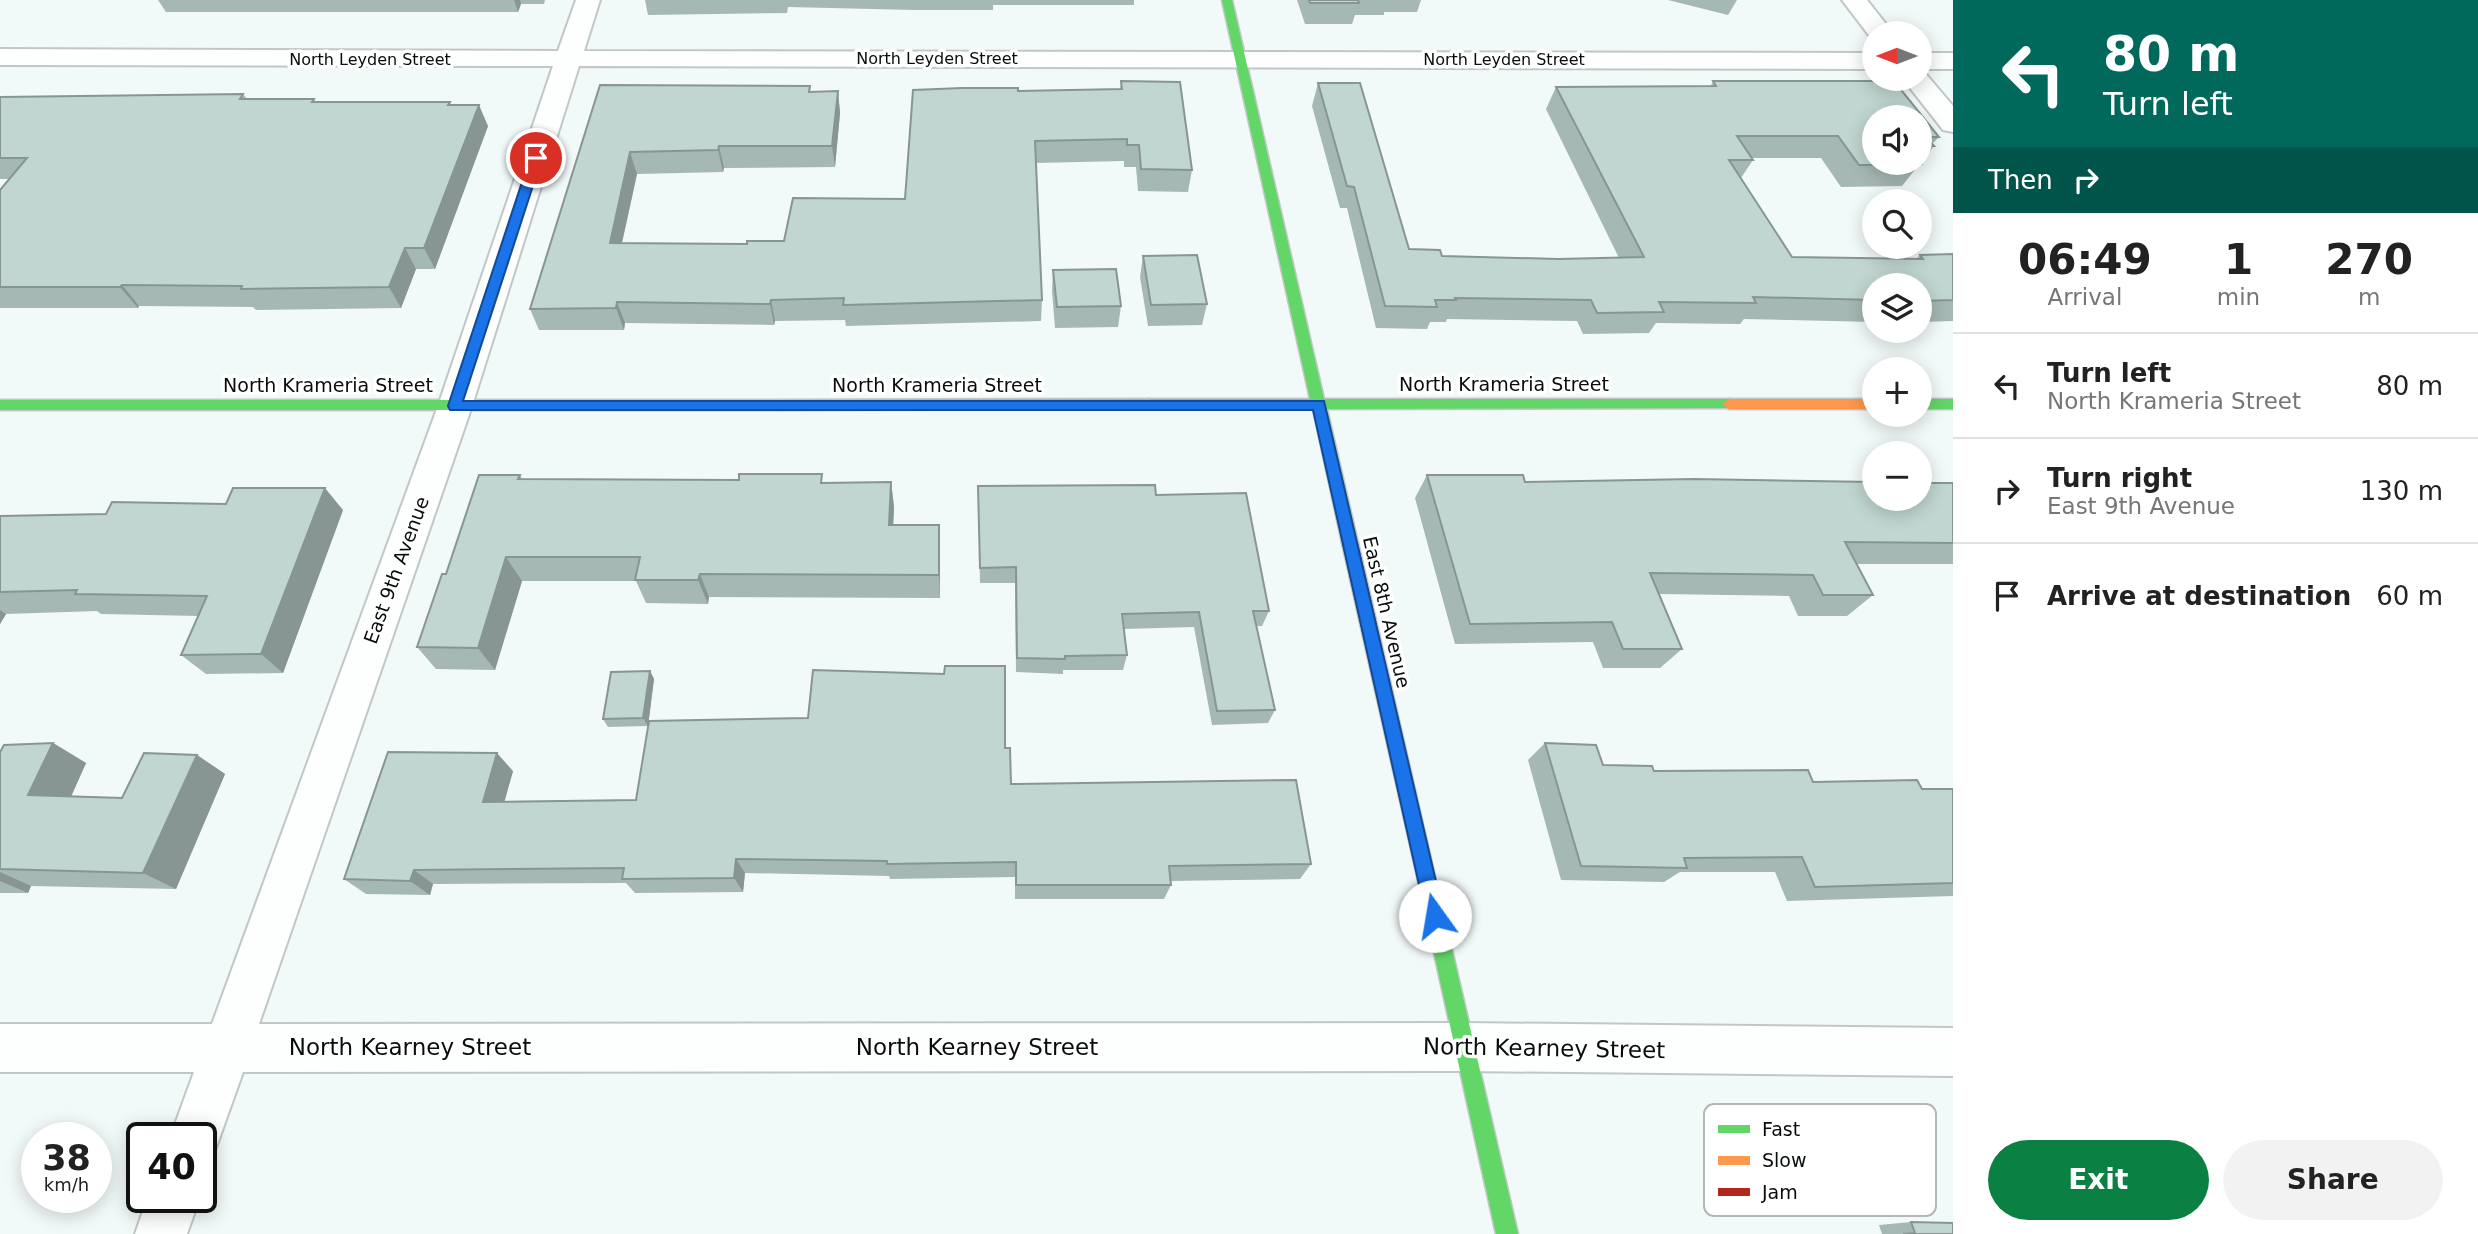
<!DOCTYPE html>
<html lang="en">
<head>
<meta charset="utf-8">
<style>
  body { margin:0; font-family:"DejaVu Sans",sans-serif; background:#f2f2f2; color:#222; height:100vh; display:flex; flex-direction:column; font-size:26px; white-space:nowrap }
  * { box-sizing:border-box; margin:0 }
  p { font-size:23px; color:#767676 }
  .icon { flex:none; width:38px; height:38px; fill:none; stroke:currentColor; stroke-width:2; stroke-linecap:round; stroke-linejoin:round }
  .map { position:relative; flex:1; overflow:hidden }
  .sheet { display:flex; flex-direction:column; background:#fff; width:525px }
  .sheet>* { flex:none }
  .hud { background:#00695c; color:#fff; overflow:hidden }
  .needle { width:46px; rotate:270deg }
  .tools { position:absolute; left:1862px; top:21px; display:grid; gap:14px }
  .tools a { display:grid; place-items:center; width:70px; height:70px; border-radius:50%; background:#fff; box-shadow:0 4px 18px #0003; font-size:35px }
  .speed { position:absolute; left:21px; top:1122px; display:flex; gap:14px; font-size:35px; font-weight:700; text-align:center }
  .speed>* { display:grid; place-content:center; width:91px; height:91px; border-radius:50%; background:#fff; box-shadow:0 4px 18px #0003; line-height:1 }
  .speed small { font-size:18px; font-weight:400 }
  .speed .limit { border:4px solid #111; border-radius:10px; background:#fff; color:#111 }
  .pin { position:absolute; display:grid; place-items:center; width:60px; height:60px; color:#fff; margin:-30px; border:4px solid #fff; border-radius:50%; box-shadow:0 2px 7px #0007 }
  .me { position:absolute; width:77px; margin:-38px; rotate:347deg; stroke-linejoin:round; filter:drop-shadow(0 0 5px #0008) }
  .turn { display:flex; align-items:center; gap:24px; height:147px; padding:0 35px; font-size:32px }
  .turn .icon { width:91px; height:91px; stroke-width:2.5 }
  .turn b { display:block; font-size:49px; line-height:60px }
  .then { display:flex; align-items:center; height:66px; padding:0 35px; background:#0003; gap:14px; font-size:26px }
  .eta { display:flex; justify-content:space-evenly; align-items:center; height:119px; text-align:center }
  .eta b { font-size:42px; font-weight:700; line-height:49px }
  .action { display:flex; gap:14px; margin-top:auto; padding:14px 35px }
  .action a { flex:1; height:80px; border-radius:42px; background:#0b8043; color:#fff; font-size:28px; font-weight:700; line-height:80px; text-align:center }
  .action a+a { background:#f2f2f2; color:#222 }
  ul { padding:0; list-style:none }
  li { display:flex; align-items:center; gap:21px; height:105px; padding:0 35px; border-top:2px solid #e0e0e0 }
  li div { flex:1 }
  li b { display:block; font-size:26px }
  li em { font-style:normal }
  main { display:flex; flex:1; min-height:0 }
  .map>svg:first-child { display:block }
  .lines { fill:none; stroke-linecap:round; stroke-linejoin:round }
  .street-casing { stroke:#c2c7c6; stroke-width:4 }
  .fast-casing { stroke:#c2c7c6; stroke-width:3 }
  .slow-casing { stroke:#c2c7c6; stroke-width:3 }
  .jam-casing { stroke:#c2c7c6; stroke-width:3 }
  .street { fill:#fdfefe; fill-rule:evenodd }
  .fast { fill:#63d668; fill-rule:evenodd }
  .slow { fill:#ff974d; fill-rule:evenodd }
  .jam { fill:#b3261e; fill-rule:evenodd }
  .wall { fill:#a6b8b4; fill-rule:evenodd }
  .shaded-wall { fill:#879692 }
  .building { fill:#c1d6d1; stroke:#879692; stroke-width:2 }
  .route { fill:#1a73e8; stroke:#114b97; stroke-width:2 }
  .labels { text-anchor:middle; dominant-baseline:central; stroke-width:7; stroke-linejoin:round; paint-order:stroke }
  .far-street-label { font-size:16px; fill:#080d0c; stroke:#fff }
  .street-label { font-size:19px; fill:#080d0c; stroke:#fff }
  .near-street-label { font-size:23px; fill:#080d0c; stroke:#fff }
  .key { fill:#fff; stroke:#b5b6b6; stroke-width:2 }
  .key-label { font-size:19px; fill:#080d0c }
</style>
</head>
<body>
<main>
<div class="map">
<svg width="1953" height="1234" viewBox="0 0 1953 1234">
  <rect width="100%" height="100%" fill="#f2faf9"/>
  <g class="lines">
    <defs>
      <g id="street">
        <polygon points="576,0 600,0 584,51 1874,53 1874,69 579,66 472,406 259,1024 1465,1023 1953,1028 1953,1076 1465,1071 243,1072 213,1156 201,1160 201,1138 170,1138 194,1072 0,1072 0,1024 212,1024 438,406 553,66 0,65 0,49 558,51"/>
        <polygon points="1842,0 1867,0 1893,33 1874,33 1874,39 1871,38"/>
        <rect x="1920" y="53" width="33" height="16"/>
        <polygon points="1920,72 1925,73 1953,106 1953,132 1943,130 1903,79 1920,79"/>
        <polygon points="148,1197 200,1197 187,1234 135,1234"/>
      </g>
      <g id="fast">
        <polygon points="1222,0 1232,0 1324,399 1729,399 1734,400 1736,404 1734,408 1327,409 1358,543 1350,549 1342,543 1313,409 1144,408 1142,404 1144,400 1149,399 1310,399"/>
        <rect x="1920" y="399" width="33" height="10"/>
        <polygon points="0,400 779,400 786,405 779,410 0,410"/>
        <polygon points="1430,885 1436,888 1439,894 1518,1234 1496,1234 1421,894 1424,888"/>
      </g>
      <g id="slow">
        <polygon points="1149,399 1156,404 1149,409 779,410 772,405 779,400"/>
        <polygon points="1729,399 1874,399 1874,409 1729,409 1722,404"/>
      </g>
      <polygon id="jam" points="1350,537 1358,543 1439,894 1436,900 1430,903 1424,900 1421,894 1342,543"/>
    </defs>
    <!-- street casing -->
    <use href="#street" class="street-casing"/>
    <!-- fast casing -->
    <use href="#fast" class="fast-casing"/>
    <!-- slow casing -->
    <use href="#slow" class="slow-casing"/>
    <!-- jam casing -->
    <use href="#jam" class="jam-casing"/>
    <!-- street -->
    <use href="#street" class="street"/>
    <!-- fast -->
    <use href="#fast" class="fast"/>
    <!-- slow -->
    <use href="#slow" class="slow"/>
    <!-- jam -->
    <use href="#jam" class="jam"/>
  </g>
  <!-- wall -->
  <g class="wall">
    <polygon points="158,0 545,0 544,4 521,4 518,12 166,12"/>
    <polygon points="645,0 1134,0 1134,5 993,5 993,10 914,10 788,7 787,13 648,15"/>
    <polygon points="1297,0 1421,0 1417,12 1384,12 1384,15 1355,15 1352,24 1305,24"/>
    <polygon points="1668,0 1737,0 1728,15"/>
    <polygon points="1121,81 1192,170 1188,192 1138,191 1136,167 1124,167 1124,161 1036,163 1042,300 1041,321 846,326 845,320 775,321 774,325 625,323 624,330 539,330 530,309 600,85 811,92 838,91 840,113 835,167 724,168 723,172 637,174 622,243 747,244 784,241 905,199 1018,91 1120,89"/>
    <path d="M1713 81H1894L1939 137 1932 144 1934 146 1902 186 1841 187 1821 158H1752L1753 160 1741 178 1792 257 1916 259 1920 255 1953 254V321L1920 322V285H1874V322L1744 319 1740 324 1656 323 1649 333 1583 334 1577 321 1447 319 1446 322H1430L1427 329 1376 328 1347 208H1340L1312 106 1318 83H1360L1409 249 1440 250 1442 256 1558 259 1619 258 1546 109 1556 87 1711 86ZM1874 117H1920V163H1874Z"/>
    <polygon points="243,94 247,99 314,99 315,102 450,102 451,105 488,126 435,269 416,269 401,308 256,310 253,307 139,306 138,308 0,308 0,189 9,179 0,179 0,97"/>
    <polygon points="1143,256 1207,304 1202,325 1148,326 1140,277"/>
    <polygon points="1053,270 1121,306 1118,327 1055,328 1052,291"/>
    <polygon points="520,475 522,479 823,483 891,482 894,507 893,525 939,525 940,549 940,598 709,597 708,604 646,603 636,581 522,581 495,670 436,669 417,647 446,574"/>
    <polygon points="1427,475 1525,482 1953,483 1953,564 1857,564 1873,595 1847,616 1798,616 1789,596 1659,594 1682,649 1660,668 1603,668 1593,642 1455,644 1415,498"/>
    <polygon points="978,486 1156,495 1269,611 1262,626 1256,626 1275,710 1268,723 1212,725 1194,627 1124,629 1127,655 1123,670 1063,670 1063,674 1016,672 1015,583 980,583"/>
    <polygon points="343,510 283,673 206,674 181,655 199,616 101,614 97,611 6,614 0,624 0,516"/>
    <polygon points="650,671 654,679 648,726 608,727 603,719"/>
    <polygon points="53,743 86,763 71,797 122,798 197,755 225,774 176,889 31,886 28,893 0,893 0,752"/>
    <polygon points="1545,743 1603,765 1654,771 1922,789 1953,789 1953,896 1787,901 1775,872 1680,872 1664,882 1561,880 1528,760"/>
    <polygon points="1005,748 1011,784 1311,864 1300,879 1170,881 1171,885 1164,899 1015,899 1015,877 890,879 889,876 745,873 743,892 635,893 626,883 433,884 430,895 366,894 344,879 513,771 504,801 636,800"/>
    <polygon points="1911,1222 1953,1234 1882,1234 1879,1225"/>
  </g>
  <!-- shaded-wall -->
  <g class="shaded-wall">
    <polygon points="514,0 520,0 521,4 518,12"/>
    <polygon points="838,91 840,113 835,167 832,146"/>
    <polygon points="479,105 488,126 435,269 424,248"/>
    <polygon points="719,146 724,168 723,172 718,150"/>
    <polygon points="630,152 637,174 617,265 610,243"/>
    <polygon points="405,248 416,269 401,308 389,287"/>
    <polygon points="122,285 139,306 138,308 120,287"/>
    <polygon points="771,300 775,321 774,325 770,304"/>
    <polygon points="617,302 625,323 624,330 616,308"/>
    <polygon points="891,482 894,507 892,550 889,525"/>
    <polygon points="325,488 343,510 283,673 261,654"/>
    <polygon points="939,525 940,549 940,598 939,575"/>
    <polygon points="506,557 522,581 495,670 478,648"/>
    <polygon points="700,574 709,597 708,604 698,580"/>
    <polygon points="0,610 6,614 0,624"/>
    <polygon points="650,671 654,679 648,726 643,718"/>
    <polygon points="53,743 86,763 63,814 28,795"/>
    <polygon points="497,753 513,771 500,818 483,802"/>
    <polygon points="197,755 225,774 176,889 143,873"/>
    <polygon points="736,859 745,873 743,892 734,878"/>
    <polygon points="414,870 433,884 430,895 410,881"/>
    <polygon points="0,872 31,886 28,893 0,881"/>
  </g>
  <!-- building -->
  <g class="building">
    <polygon points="1309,0 1358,0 1359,3 1310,3"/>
    <polygon points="1121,81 1180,82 1192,170 1141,169 1139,145 1127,145 1127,139 1035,141 1042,300 843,305 844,298 771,300 770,304 617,302 616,308 530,309 600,85 810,86 809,92 838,91 832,146 719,146 718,150 630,152 610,243 747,244 747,241 784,241 793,198 905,199 913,90 962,88 1018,88 1018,91 1122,89"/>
    <polygon points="1713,81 1894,81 1939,137 1926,137 1934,146 1920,146 1920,117 1874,117 1874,163 1920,163 1921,164 1859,165 1838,136 1737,136 1753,160 1729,160 1792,257 1923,259 1920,255 1953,254 1953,300 1920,301 1920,285 1874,285 1874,300 1753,297 1756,303 1659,302 1664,312 1597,313 1591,300 1455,298 1456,300 1435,300 1437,307 1385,306 1354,187 1347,186 1318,83 1360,83 1409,249 1440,250 1442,256 1558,259 1644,257 1556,87 1716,86"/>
    <polygon points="243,94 240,99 314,99 312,102 450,102 448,105 479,105 424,248 405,248 389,287 241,289 242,286 122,285 120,287 0,287 0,190 27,158 0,158 0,97"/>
    <polygon points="1197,255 1207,304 1151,305 1143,256"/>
    <polygon points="1116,269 1121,306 1057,307 1053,270"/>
    <polygon points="739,474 822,474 821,483 891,482 889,525 939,525 939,575 700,574 698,580 635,580 640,557 506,557 478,648 417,647 442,574 446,574 479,475 520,475 518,479 739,480"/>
    <polygon points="1427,475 1523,475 1525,482 1694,479 1874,482 1874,499 1920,499 1920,483 1953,483 1953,543 1845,542 1873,595 1823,595 1813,575 1650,573 1682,649 1623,649 1612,622 1470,624"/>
    <polygon points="1155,485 1156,495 1246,493 1269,611 1253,611 1275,710 1217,711 1199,612 1122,614 1127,655 1065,656 1065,659 1017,658 1016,567 980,568 978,486"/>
    <polygon points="233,488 325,488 261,654 181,655 207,596 75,594 77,590 0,592 0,516 106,514 112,502 226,504"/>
    <polygon points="945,666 1005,666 1005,748 1010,748 1011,784 1296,780 1311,864 1169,866 1171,885 1016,885 1016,862 887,864 887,861 736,859 734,878 622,879 624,868 414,870 410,881 344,879 388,752 497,753 483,802 636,800 649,721 808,718 813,670 944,674"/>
    <polygon points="650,671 643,718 603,719 611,672"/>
    <polygon points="53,743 28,795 122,798 144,753 197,755 143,873 0,869 0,752 4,745"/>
    <polygon points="1545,743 1596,745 1603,765 1652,766 1654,771 1808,770 1813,782 1917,780 1922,789 1953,789 1953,883 1815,887 1802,857 1684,858 1687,868 1581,866"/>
    <polygon points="1911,1222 1953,1223 1953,1234 1903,1234 1915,1233"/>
  </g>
  <!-- route -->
  <polygon class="route" points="536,155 542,158 463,401 1324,401 1444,916 1442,923 1435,925 1428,923 1426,916 1313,410 450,410 448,406 530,158"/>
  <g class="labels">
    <!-- far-street labels -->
    <g class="far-street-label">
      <text x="937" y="58">North Leyden Street</text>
      <text x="370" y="59">North Leyden Street</text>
      <text x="1504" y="59">North Leyden Street</text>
    </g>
    <!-- street labels -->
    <g class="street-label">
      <text x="1504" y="384">North Krameria Street</text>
      <text x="328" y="385">North Krameria Street</text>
      <text x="937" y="385">North Krameria Street</text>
      <text transform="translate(396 570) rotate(-70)">East 9th Avenue</text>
      <text transform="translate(1387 612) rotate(77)">East 8th Avenue</text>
    </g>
    <!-- near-street labels -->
    <g class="near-street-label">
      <text x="410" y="1047">North Kearney Street</text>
      <text x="977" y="1047">North Kearney Street</text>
      <text transform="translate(1544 1048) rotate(1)">North Kearney Street</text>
    </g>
  </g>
  <!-- legend -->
  <rect x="1704" y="1104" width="232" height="112" rx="10" class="key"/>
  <rect x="1718" y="1125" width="32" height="8" fill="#63d668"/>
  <rect x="1718" y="1156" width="32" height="9" fill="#ff974d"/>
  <rect x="1718" y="1188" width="32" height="8" fill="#b3261e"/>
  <g class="key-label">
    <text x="1762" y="1136">Fast</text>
    <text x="1762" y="1167">Slow</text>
    <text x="1762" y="1199">Jam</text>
  </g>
</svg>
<div class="tools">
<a><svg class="needle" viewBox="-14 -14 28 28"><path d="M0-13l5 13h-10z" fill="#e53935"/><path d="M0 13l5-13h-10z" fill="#767676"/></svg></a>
<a><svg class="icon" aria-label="sound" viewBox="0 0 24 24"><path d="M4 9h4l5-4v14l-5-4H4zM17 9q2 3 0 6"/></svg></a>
<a><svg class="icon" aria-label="search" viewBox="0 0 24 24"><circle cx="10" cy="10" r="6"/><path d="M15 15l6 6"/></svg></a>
<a><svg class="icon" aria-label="layers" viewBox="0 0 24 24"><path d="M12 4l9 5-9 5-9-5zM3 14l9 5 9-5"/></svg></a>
<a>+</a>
<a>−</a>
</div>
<div class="speed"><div>38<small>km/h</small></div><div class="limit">40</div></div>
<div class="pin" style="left:536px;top:158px;background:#d93025"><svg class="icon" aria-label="arrive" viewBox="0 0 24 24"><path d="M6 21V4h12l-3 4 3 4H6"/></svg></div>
<svg class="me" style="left:1435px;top:916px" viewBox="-20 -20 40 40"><circle r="19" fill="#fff"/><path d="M0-13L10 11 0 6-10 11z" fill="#1a73e8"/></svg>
</div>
<section class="sheet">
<div class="hud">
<div class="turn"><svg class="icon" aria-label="left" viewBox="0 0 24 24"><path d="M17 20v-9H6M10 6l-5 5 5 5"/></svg><div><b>80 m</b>Turn left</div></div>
<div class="then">Then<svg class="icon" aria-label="right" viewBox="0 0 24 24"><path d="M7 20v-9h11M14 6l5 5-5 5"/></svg></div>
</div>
<div class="eta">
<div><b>06:49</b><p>Arrival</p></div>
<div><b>1</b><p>min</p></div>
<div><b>270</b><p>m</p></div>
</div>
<ul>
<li><svg class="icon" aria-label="left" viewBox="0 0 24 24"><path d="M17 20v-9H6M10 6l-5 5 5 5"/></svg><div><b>Turn left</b><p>North Krameria Street</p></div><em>80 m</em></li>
<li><svg class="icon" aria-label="right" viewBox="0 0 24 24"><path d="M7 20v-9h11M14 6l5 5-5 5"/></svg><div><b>Turn right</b><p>East 9th Avenue</p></div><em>130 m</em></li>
<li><svg class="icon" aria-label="arrive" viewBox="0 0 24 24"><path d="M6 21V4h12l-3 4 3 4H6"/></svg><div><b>Arrive at destination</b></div><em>60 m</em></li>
</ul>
<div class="action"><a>Exit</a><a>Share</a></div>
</section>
</main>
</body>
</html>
